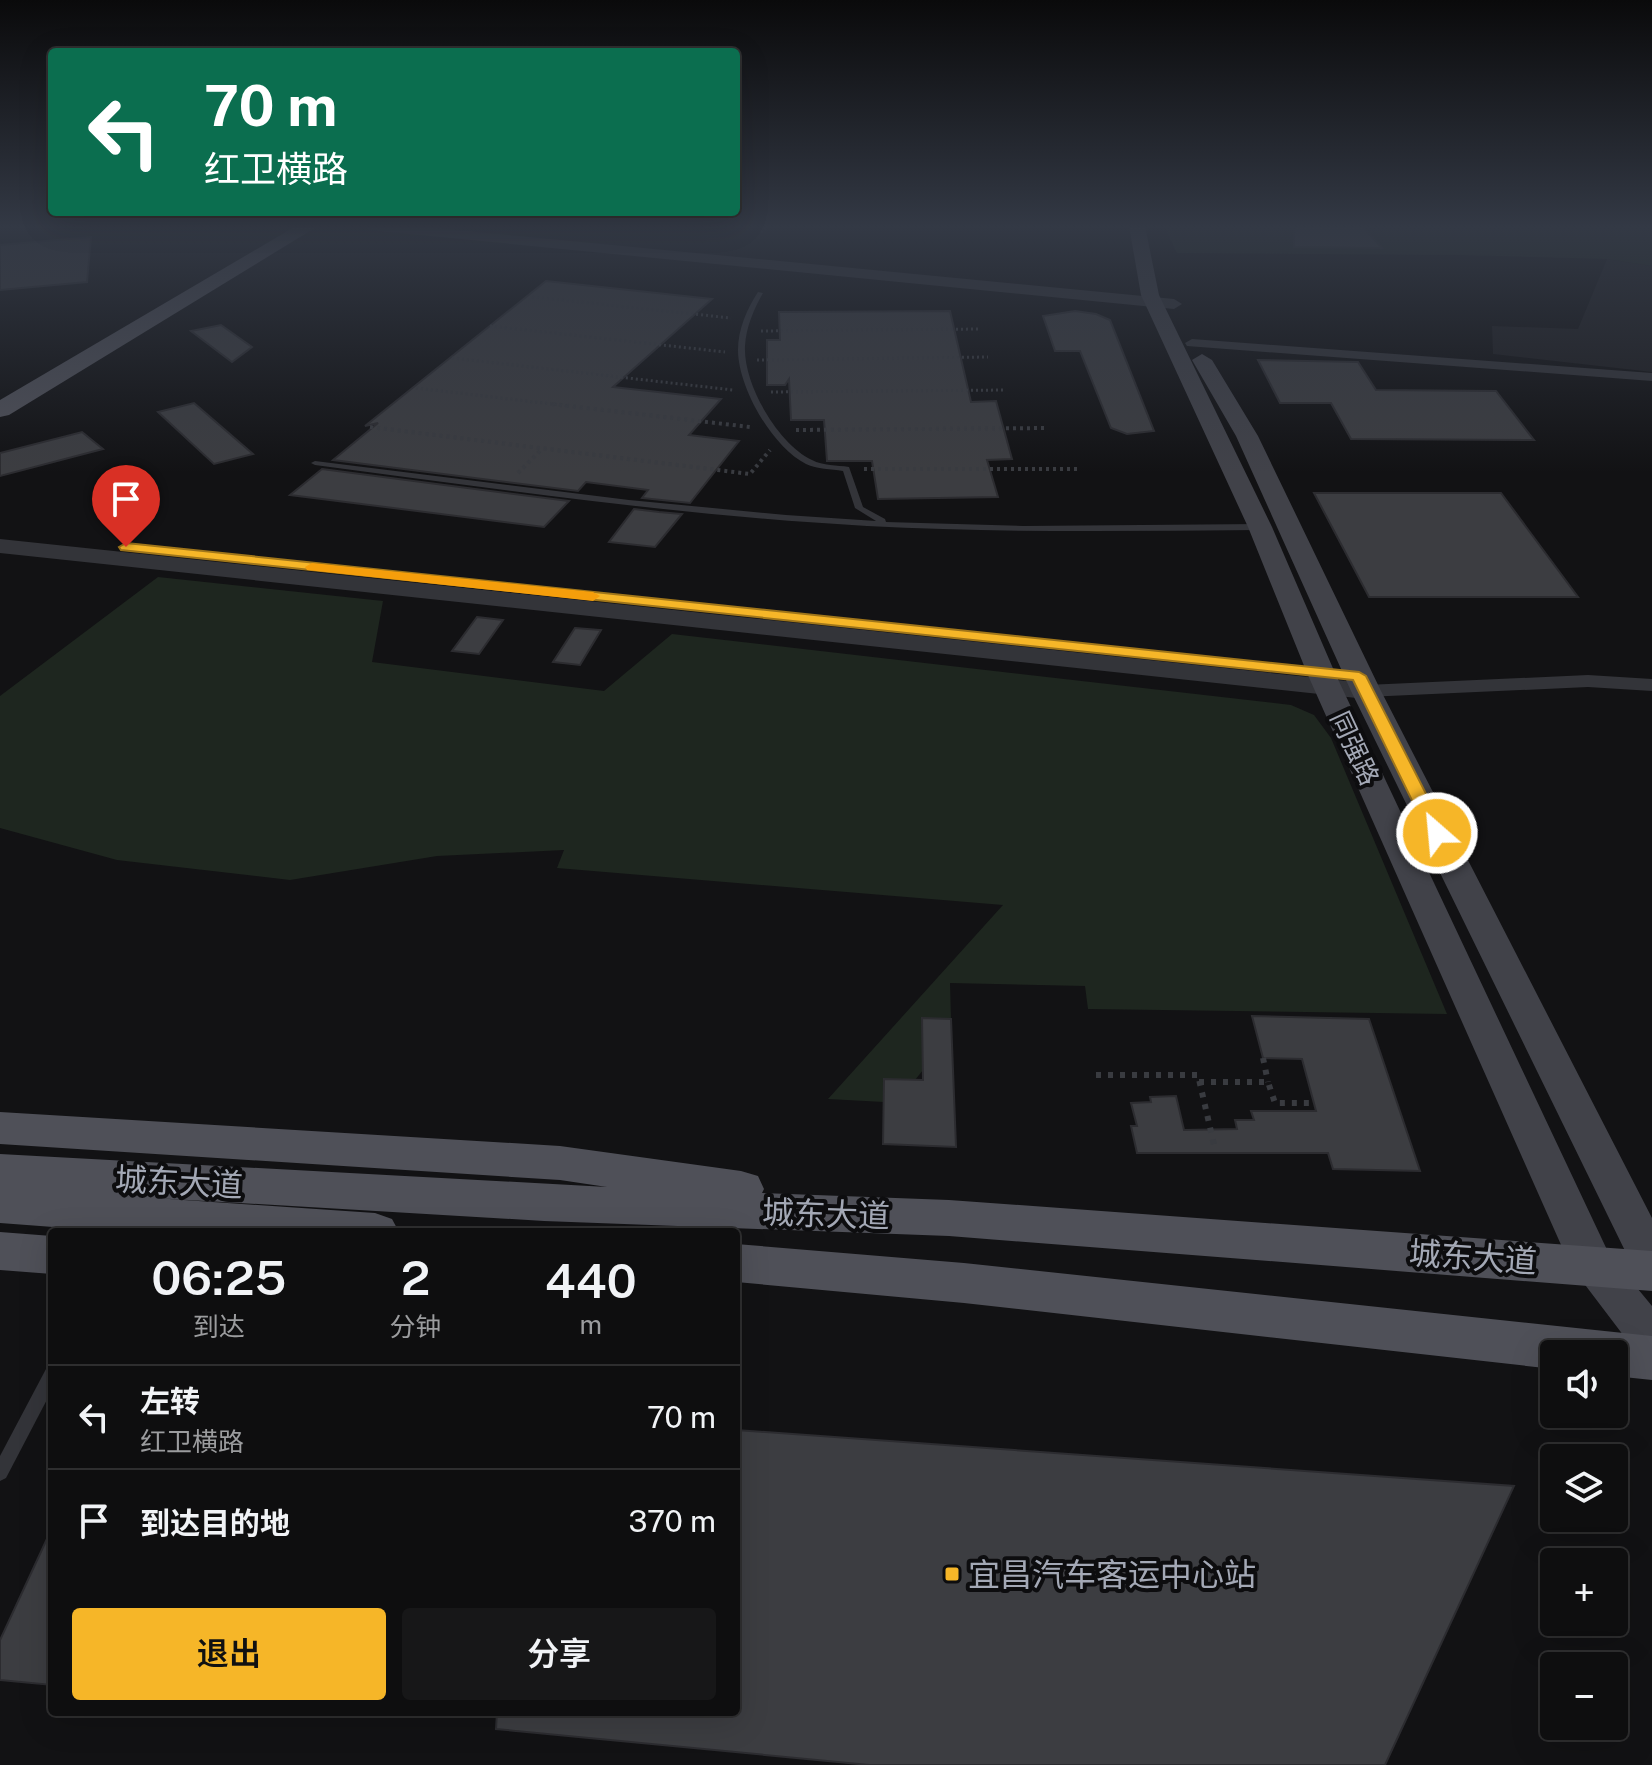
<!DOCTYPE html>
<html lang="zh">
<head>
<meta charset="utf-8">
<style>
  body { margin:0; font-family:"Public Sans","Noto Sans SC",sans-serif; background:#171718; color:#f1f3f6; height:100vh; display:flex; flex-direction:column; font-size:30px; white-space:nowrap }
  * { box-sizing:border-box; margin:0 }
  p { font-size:26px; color:#9b9c9e }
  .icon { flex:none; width:44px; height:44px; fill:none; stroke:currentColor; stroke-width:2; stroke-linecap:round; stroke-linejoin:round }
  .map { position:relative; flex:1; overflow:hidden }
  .drawer { position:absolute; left:48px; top:1228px; width:692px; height:488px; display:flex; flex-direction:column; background:#0e0e0f; border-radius:8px; box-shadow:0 8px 32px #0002,0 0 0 2px #2e2e2f }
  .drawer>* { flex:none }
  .guide { position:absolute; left:48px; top:48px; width:692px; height:168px; border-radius:8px; box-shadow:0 8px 32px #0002,0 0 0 2px #2e2e2f; background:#0b6e4f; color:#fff; overflow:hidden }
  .tools { position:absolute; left:1540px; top:1340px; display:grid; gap:16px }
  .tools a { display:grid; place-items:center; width:88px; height:88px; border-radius:8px; background:#0e0e0f; box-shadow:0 8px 32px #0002,0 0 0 2px #2e2e2f; font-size:40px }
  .pin { position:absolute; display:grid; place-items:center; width:68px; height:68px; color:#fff; margin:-82px -34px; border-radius:50% 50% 50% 0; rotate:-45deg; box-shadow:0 0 8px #0007 }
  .pin .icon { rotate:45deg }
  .me { position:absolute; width:88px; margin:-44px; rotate:333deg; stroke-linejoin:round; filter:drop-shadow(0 0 6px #0008) }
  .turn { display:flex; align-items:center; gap:28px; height:168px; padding:0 24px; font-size:36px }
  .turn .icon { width:104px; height:104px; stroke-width:2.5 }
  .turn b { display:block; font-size:56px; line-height:68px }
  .eta { display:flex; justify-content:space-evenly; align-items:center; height:136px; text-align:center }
  .eta b { font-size:48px; font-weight:600; line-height:56px }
  .action { display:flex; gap:16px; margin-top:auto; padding:16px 24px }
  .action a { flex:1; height:92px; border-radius:8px; background:#f6b628; color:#111; font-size:32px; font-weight:600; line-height:92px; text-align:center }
  .action a+a { background:#171718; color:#f1f3f6 }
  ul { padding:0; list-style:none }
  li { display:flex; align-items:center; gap:24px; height:104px; padding:0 24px; border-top:2px solid #2e2e2f }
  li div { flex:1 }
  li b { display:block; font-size:30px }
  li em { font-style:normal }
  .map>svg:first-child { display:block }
  .built { fill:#1e1e21 }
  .green { fill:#1e261f }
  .building { fill:#3c3d41; stroke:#2c2c30; stroke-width:2 }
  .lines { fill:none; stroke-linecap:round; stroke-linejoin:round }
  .path-far2 { stroke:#393b40; stroke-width:3; stroke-dasharray:2 3; stroke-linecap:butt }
  .path-far1 { stroke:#393b40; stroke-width:4; stroke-dasharray:3 4; stroke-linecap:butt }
  .path { stroke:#393b40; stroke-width:6; stroke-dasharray:5 7; stroke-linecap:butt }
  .service { fill:#333439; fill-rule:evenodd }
  .minor { fill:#333439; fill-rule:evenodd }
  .tertiary { fill:#333439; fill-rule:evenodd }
  .secondary { fill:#414249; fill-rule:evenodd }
  .primary { fill:#4f5058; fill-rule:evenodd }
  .route { fill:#f6b628; stroke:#a0761a; stroke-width:2 }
  .slow { fill:#f59e0b }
  .poi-dot { fill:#f6b628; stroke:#0d0d0f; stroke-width:3 }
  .labels { text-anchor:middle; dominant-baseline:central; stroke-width:8; stroke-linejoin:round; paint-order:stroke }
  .street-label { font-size:26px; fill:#a3a8b5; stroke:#0d0d0f }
  .near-street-label { font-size:32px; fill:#a3a8b5; stroke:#0d0d0f }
  .near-poi-label { font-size:32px; fill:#a3a8b5; stroke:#0d0d0f; text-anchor:start }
</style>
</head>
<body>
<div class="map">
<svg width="1652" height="1765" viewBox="0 0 1652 1765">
  <rect width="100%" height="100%" fill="#121214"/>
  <!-- built -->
  <polygon class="built" points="1607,259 1652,266 1652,372 1493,354 1492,326 1578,329"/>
  <!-- green -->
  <g class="green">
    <polygon points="1164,226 1652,226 1652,266 1607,259 1459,255 1177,253"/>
    <polygon points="158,577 383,601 372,662 604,691 672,634 1291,705 1314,715 1331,738 1447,1014 1088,1009 1085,986 950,983 951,1019 922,1019 923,1070 915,1080 884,1080 884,1102 828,1099 1003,905 557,868 564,850 437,856 290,880 117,860 0,828 0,696"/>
  </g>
  <!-- building -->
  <g class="building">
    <polygon points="1294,226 1362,226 1382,248 1294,247"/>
    <polygon points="91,237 87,282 0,290 0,245"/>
    <polygon points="546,281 712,299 613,387 721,399 689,435 739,441 690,503 642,498 648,490 586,482 578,491 333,460 378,423 365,426"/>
    <polygon points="950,311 971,402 996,401 1012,459 987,460 998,497 878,499 872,461 827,461 824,420 791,420 789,379 785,385 767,385 767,340 780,340 779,312"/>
    <polygon points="1075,311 1096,314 1110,320 1154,431 1127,434 1111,428 1080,351 1055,351 1043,316"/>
    <polygon points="221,325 252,347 232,362 191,331"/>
    <polygon points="1258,360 1358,362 1376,390 1496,391 1534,440 1351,439 1331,403 1280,403"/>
    <polygon points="194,403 253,454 214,464 158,412"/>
    <polygon points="82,432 103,449 0,476 0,453"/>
    <polygon points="322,469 452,486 569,501 544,527 290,495"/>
    <polygon points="1314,493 1501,493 1578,597 1369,597"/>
    <polygon points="634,509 659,512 682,514 655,547 609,542"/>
    <polygon points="477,617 503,620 479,654 452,651"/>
    <polygon points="575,628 601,630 580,665 553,662"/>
    <polygon points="1252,1016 1369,1019 1420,1171 1333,1169 1328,1153 1137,1153 1131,1126 1137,1126 1131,1103 1151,1102 1150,1097 1176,1096 1184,1130 1237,1129 1235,1120 1254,1120 1251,1111 1316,1111 1302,1059 1263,1058"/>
    <polygon points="922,1018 951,1019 956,1147 883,1144 884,1079 923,1080"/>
    <polygon points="736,1430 1514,1486 1385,1765 869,1765 496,1729 497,1712 736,1712"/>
    <polygon points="52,1528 52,1685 0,1680 0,1640"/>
  </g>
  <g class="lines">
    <!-- path-far2 -->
    <g class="path-far2">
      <polyline points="761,232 767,226"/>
      <polyline points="532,297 731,318"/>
      <polyline points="490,326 725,352"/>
      <polyline points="761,331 980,329"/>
      <polyline points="452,358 733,390"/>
      <polyline points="757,360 988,357"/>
      <polyline points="416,388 569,406"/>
      <polyline points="771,392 1006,390"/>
    </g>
    <!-- path-far1 -->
    <g class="path-far1">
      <polyline points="552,404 750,427"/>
      <polyline points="370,427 750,474 770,450"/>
      <polyline points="796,430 1047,428"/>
      <polyline points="864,469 1079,469"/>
      <polyline points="518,473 542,449"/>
    </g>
    <!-- path -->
    <g class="path">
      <polyline points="1263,1058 1268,1082"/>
      <polyline points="1096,1075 1198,1075 1215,1149"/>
      <polyline points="1199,1082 1268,1082 1275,1103 1314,1103"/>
    </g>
    <!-- service -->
    <g class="service">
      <path d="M758 292 763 293C754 309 746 327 745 346 743 384 778 444 812 460 823 466 837 465 849 467L863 507 885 519 886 522 1023 526 1260 524 1264 527 1260 530C1129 531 998 533 867 526 682 516 499 489 315 465L311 463 315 461 629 500 786 515 876 521 855 508 843 471C831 469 817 469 806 464 772 447 738 387 738 350 738 329 747 309 758 292Z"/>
      <polygon points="52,1367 52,1390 6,1478 0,1481 0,1456 46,1369"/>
    </g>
    <!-- minor -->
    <g class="minor">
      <polygon points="1192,339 1652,373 1652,381 1187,346 1185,343"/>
      <polygon points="1588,675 1652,679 1652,691 1588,687 1366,697 1356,691 1366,685"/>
    </g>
    <!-- tertiary -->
    <g class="tertiary">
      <polygon points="362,226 415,226 1174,299 1182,304 1174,309 369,230"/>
      <polygon points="0,539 1366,683 1375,686 1379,691 1375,696 1366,699 0,553"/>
    </g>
    <!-- secondary -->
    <g class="secondary">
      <polygon points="1129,226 1145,226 1159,295 1272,527 1335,673 1609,1254 1652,1306 1652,1358 1636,1352 1570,1265 1307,673 1248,527 1141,295"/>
      <polygon points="1202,354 1212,360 1258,436 1381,691 1652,1218 1652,1278 1637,1273 1630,1261 1351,691 1236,436 1192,360"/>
    </g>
    <!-- primary -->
    <g class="primary">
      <polygon points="296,226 318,226 9,415 0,417 0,400"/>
      <polygon points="0,1112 560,1146 741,1171 758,1176 764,1189 762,1193 949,1200 1652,1251 1652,1291 949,1236 544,1221 155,1198 375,1213 392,1219 399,1232 120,1232 0,1223 0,1154 607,1187 560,1180 0,1144"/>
      <polygon points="0,1232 52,1236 52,1274 0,1270"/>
      <polygon points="736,1244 964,1263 1652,1336 1652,1380 1614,1376 1614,1354 1554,1354 1554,1369 964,1303 736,1282"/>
    </g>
  </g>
  <!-- sky -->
  <linearGradient id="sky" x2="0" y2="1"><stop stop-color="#0a0a0b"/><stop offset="0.48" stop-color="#333945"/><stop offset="1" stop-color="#333945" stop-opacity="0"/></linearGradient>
  <rect width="1652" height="473" fill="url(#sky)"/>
  <!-- route -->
  <polygon class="route" points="126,543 1359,672 1366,676 1446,833 1437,838 1428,833 1353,680 121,550 119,547"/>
  <!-- slow -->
  <polygon class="slow" points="312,563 593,592 600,596 593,601 307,570 305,567"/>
  <!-- markers -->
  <rect class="poi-dot" x="944" y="1566" width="16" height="16" rx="4"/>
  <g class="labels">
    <!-- street labels -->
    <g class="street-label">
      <text transform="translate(1355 748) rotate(65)">同强路</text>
    </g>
    <!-- near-street labels -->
    <g class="near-street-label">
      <text transform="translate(179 1182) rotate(3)">城东大道</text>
      <text transform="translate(826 1214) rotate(2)">城东大道</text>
      <text transform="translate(1473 1257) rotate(4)">城东大道</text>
    </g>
    <!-- near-poi labels -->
    <g class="near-poi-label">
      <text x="968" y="1574">宜昌汽车客运中心站</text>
    </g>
  </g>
</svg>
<div class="tools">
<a><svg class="icon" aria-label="sound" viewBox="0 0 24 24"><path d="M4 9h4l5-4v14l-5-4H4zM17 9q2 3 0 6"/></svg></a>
<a><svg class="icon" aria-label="layers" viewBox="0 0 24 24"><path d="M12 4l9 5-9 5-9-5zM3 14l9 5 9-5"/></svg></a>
<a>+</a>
<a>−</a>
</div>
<div class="pin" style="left:126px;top:547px;background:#d93025"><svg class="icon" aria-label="arrive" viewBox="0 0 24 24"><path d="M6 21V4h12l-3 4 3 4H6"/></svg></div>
<svg class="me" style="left:1437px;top:833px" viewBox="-20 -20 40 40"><circle r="17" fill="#f6b628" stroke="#fff" stroke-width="3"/><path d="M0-11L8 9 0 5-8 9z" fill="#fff"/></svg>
<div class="guide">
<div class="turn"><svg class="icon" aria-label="left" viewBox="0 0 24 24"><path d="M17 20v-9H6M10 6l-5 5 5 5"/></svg><div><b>70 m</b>红卫横路</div></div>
</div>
<section class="drawer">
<div class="eta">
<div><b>06:25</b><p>到达</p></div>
<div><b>2</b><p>分钟</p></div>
<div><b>440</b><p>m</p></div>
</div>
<ul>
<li><svg class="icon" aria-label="left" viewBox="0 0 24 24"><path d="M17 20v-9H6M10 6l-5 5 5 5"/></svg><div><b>左转</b><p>红卫横路</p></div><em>70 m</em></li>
<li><svg class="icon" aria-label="arrive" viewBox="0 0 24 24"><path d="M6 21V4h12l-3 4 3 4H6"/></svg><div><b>到达目的地</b></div><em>370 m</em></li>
</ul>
<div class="action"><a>退出</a><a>分享</a></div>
</section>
</div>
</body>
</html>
